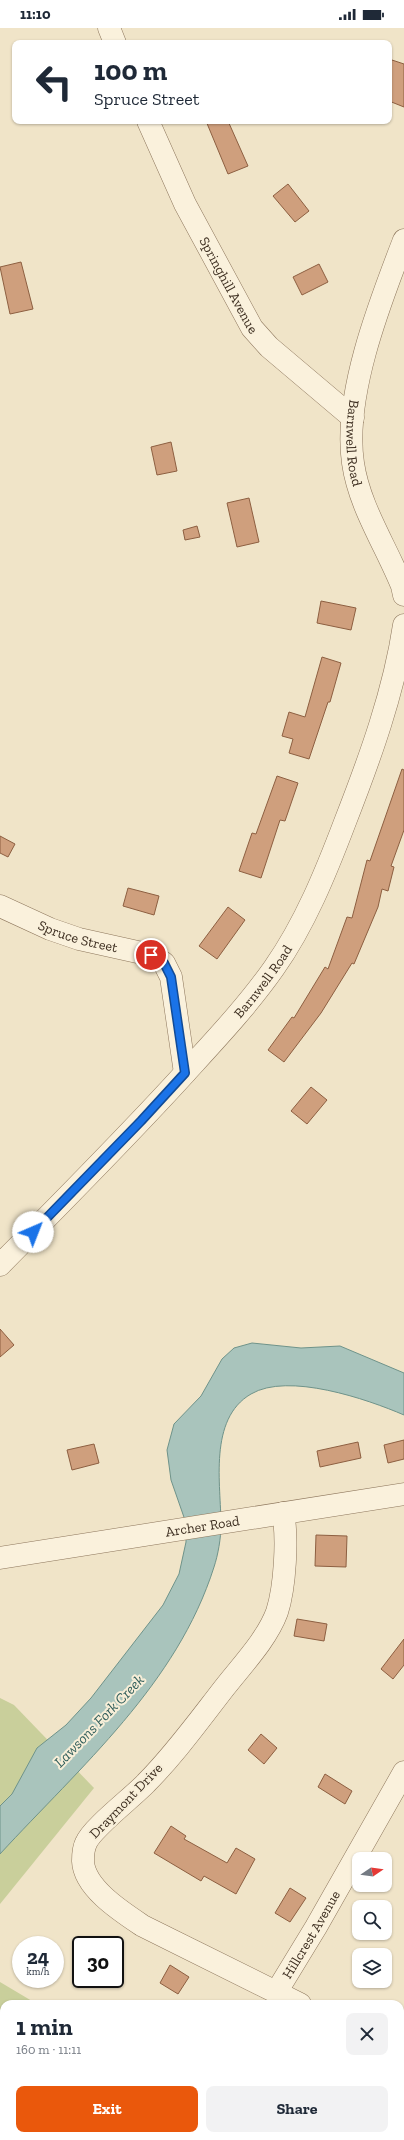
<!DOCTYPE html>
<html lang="en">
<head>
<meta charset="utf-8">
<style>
  body { margin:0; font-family:"Zilla Slab",serif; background:#f2f2f3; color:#1f2937; height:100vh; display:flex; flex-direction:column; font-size:15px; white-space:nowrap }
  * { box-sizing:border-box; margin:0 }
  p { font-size:13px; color:#747a83 }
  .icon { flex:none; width:22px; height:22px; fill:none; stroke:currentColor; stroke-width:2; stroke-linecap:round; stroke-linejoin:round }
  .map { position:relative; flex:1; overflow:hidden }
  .side { position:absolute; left:0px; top:1972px; width:404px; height:140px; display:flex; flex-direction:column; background:#fff; border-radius:12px 12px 0 0; box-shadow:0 1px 3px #0004 }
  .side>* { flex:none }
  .guide { position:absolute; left:12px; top:12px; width:380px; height:84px; border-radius:8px; box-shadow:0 1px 3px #0004; background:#fff; color:#1f2937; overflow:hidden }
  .needle { width:26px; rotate:77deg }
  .controls { position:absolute; left:352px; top:1824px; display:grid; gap:8px }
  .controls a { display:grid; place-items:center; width:40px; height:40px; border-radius:8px; background:#fff; box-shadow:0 1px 3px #0004; font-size:20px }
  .speed { position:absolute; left:12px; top:1908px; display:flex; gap:8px; font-size:20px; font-weight:700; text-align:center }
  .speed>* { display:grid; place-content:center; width:52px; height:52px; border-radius:50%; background:#fff; box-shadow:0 1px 3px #0004; line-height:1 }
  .speed small { font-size:10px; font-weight:400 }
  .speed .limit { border:2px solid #111; border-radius:6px; background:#fff; color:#111 }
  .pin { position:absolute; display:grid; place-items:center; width:34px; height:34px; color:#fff; margin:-17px; border:2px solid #fff; border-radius:50%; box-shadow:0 1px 4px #0007 }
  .me { position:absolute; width:44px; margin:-22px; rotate:44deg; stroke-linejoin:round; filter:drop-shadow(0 0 3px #0008) }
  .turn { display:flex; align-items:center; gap:14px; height:84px; padding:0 16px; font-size:18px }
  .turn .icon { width:52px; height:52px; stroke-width:2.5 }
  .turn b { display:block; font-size:28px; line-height:34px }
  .round { display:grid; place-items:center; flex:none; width:42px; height:42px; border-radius:8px; background:#f2f2f3 }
  .summary { display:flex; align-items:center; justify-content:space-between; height:68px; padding:0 16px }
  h1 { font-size:24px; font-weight:700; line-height:30px }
  .action { display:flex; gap:8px; margin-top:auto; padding:8px 16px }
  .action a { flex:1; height:46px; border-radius:8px; background:#ea580c; color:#fff; font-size:16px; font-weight:700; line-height:46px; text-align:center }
  .action a+a { background:#f2f2f3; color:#1f2937 }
  .status { display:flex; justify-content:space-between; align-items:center; height:28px; padding:0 20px; background:#fff; direction:ltr }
  .status svg { height:11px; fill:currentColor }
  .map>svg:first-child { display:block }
  .green { fill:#c9cf9b }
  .water { fill:#a9c4bc; stroke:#6f938a }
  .building { fill:#cf9f7d; stroke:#8d5f41 }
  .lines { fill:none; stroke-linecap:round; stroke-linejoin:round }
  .minor-casing { stroke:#8d765c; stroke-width:23 }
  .minor { stroke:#faf1dc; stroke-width:22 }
  .rail-casing { stroke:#3d2e20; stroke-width:4.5 }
  .rail { stroke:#f7eed8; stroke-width:3; stroke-dasharray:9; stroke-linecap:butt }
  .route-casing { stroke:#114b97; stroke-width:10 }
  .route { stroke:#1a73e8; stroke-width:7 }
  .labels { text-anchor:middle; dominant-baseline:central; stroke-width:4; stroke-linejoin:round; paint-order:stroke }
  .street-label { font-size:14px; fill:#3d2e20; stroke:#f7eed8 }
  .water-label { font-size:15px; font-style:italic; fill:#2f5d5a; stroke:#f7eed8 }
</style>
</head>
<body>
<div class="status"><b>11:10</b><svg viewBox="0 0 49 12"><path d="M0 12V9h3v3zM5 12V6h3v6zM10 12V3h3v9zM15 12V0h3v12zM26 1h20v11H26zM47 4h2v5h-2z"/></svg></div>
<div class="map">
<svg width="404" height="2112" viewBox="0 0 404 2112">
  <rect width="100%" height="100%" fill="#f0e4c8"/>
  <!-- green -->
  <g class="green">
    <polygon points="0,1670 14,1677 94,1760 0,1876"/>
    <polygon points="0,1954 37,1976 4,1976 4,2108 266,2108 272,2112 0,2112"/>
  </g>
  <!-- water -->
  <path class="water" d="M252 1315 301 1320 340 1318 404 1345V1387C367 1371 288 1344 251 1366 208 1391 221 1457 221 1497 221 1510 218 1527 214 1539 177 1656 81 1738 0 1826V1778L12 1766 37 1720 66 1697 91 1670 163 1577 179 1546 186 1514V1495L171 1452 167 1422 174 1396 201 1368 222 1331 234 1320Z"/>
  <!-- building -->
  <g class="building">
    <polygon points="392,32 404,36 404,79 389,73 389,39"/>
    <polygon points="206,93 228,93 248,138 228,146"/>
    <polygon points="288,156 309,183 295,194 273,168"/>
    <polygon points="21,234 33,281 10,286 0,239"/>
    <polygon points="319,236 328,254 302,267 293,249"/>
    <polygon points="171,414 177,443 157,447 151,419"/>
    <polygon points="249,470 259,514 237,519 227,475"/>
    <polygon points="197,498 200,509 185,512 183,502"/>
    <polygon points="321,573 356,580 351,602 317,595"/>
    <polygon points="322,629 341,635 330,674 328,674 309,731 289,725 293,711 282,708 289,684 305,689"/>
    <polygon points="402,741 404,742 404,802 391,838 394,839 388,863 382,861 378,879 354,936 352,935 321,985 284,1034 268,1022 292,989 294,990 325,939 328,941 347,889 352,890 367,832 370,833"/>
    <polygon points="277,748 298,755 285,793 280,792 261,850 239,843 252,805 256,806"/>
    <polygon points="0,808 15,816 8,829 0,825"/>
    <polygon points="128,860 159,868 154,887 123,878"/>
    <polygon points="228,879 245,892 217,931 199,918"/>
    <polygon points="311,1059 327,1072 307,1096 291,1083"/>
    <polygon points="0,1301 14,1317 0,1329"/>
    <polygon points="404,1412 404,1431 388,1435 384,1417"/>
    <polygon points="358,1414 361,1430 320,1439 317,1423"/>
    <polygon points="94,1416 99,1435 72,1442 67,1422"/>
    <polygon points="316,1507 347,1508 346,1539 315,1538"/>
    <polygon points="297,1591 327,1596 324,1613 294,1608"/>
    <polygon points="404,1611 404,1637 393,1651 381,1641"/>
    <polygon points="261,1706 277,1720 264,1736 248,1722"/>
    <polygon points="325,1746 352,1763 345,1776 318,1759"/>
    <polygon points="171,1798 186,1808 184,1811 227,1835 236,1820 255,1831 236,1866 204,1848 201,1853 154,1825"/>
    <polygon points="290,1860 306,1870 290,1894 275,1885"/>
    <polygon points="170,1937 189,1949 178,1966 160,1955"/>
  </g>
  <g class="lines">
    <defs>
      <g id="minor">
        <polyline points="109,0 115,15"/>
        <path id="s1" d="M148 93 185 176 252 300 269 319 353 390"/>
        <path id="s2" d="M404 212C380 274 343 368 353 435 359 478 386 518 402 558L404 567"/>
        <path id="s3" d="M0 878 50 901 79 911 151 927 164 935 171 949 185 1045"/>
        <path id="s4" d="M0 1237C63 1173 126 1110 186 1044 217 1010 248 977 274 940 305 896 326 844 345 794 370 730 394 664 404 597"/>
        <path d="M283 1485C288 1510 285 1559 277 1584 267 1611 243 1636 225 1659 200 1691 175 1726 146 1755 133 1769 92 1800 86 1815 84 1819 83 1828 83 1833 84 1860 122 1884 143 1898L300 1976"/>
        <path id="s5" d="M0 1530 404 1466"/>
        <path id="s6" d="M277 1963 316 1899 404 1744"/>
        <polyline points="400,2030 404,2032"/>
      </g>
    </defs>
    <!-- minor casing -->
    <use href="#minor" class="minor-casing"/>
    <!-- minor -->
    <use href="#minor" class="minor"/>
    <defs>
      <g id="rail">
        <polyline points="0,2097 4,2099"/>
        <polyline points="20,2108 27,2112"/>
      </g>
    </defs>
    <!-- rail casing -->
    <use href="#rail" class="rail-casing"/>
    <!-- rail -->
    <use href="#rail" class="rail"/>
  </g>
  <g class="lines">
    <defs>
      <polyline id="route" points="33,1204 141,1093 185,1045 171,949 164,935 151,927"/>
    </defs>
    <!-- route casing -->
    <use href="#route" class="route-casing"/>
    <!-- route -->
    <use href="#route" class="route"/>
  </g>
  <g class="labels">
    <!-- street labels -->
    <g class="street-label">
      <text stroke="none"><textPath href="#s1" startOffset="183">Springhill Avenue</textPath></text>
      <text stroke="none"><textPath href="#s2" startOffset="211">Barnwell Road</textPath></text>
      <text stroke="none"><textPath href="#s3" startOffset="84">Spruce Street</textPath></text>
      <text stroke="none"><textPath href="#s4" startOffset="387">Barnwell Road</textPath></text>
      <text stroke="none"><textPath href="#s5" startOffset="205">Archer Road</textPath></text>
      <text transform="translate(126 1773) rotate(-46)">Draymont Drive</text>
      <text stroke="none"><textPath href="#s6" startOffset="66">Hillcrest Avenue</textPath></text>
    </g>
    <!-- water labels -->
    <g class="water-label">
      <text transform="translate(99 1693) rotate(-46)">Lawsons Fork Creek</text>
    </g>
  </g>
</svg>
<div class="controls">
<a><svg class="needle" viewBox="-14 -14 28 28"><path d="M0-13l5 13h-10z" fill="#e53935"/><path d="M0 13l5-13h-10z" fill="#747a83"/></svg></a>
<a><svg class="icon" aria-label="search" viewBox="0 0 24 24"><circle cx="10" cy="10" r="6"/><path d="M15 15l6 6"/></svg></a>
<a><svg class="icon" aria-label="layers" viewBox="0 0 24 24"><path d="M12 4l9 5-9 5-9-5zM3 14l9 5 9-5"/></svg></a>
</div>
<div class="speed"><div>24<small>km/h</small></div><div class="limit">30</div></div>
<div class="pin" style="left:151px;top:927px;background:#d93025"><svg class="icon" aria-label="arrive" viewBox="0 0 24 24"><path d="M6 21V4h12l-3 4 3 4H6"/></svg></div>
<svg class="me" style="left:33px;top:1204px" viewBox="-20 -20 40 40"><circle r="19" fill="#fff"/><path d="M0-13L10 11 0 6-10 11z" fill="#1a73e8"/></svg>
<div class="guide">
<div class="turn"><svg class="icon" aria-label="left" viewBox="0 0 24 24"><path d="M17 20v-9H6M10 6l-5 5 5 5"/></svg><div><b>100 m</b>Spruce Street</div></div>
</div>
<section class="side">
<div class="summary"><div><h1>1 min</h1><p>160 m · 11:11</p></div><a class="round"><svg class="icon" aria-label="close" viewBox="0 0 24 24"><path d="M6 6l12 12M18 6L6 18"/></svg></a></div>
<div class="action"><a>Exit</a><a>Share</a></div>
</section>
</div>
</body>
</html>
